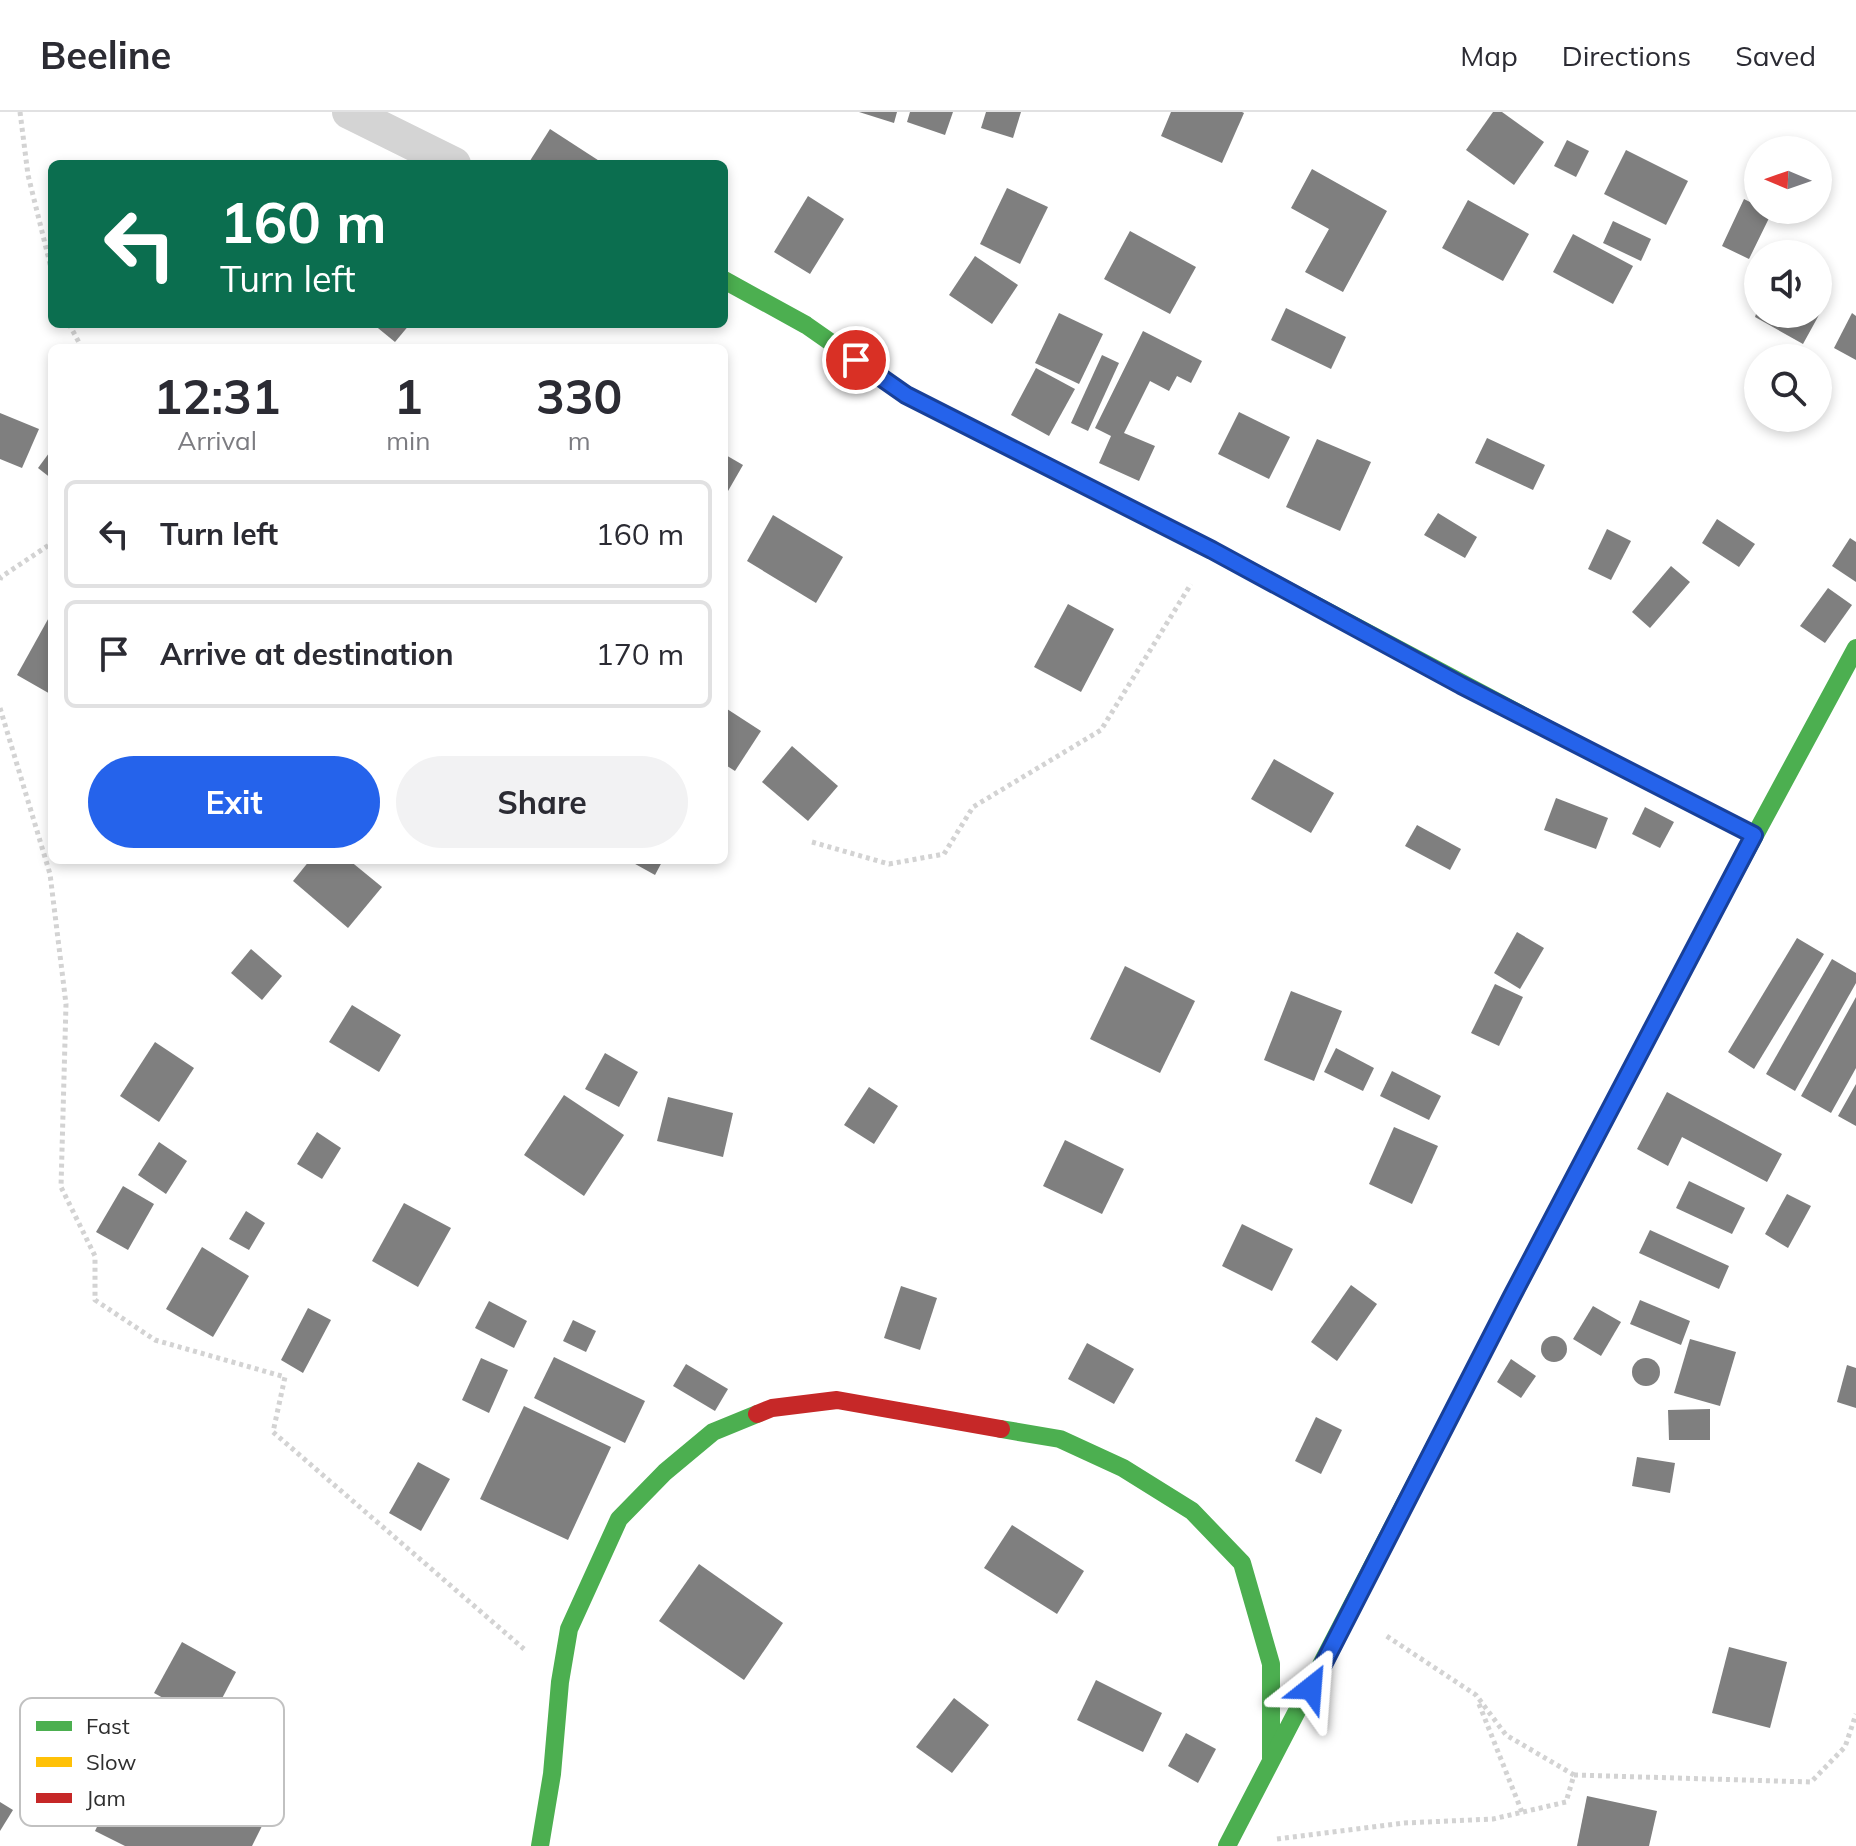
<!DOCTYPE html>
<html lang="en">
<head>
<meta charset="utf-8">
<style>
  body { margin:0; font-family:Mulish,sans-serif; background:#f2f2f3; color:#2b2b33; height:100vh; display:flex; flex-direction:column; font-size:30px; white-space:nowrap }
  * { box-sizing:border-box; margin:0 }
  p { font-size:26px; color:#7c7c81 }
  .icon { flex:none; width:44px; height:44px; fill:none; stroke:currentColor; stroke-width:2; stroke-linecap:round; stroke-linejoin:round }
  .map { position:relative; flex:1; overflow:hidden }
  .side { position:absolute; left:48px; top:232px; width:680px; height:520px; display:flex; flex-direction:column; background:#fff; border-radius:12px; box-shadow:0 4px 12px #0003 }
  .side>* { flex:none }
  .guide { position:absolute; left:48px; top:48px; width:680px; height:168px; border-radius:12px; box-shadow:0 4px 12px #0003; background:#0b6e4f; color:#fff; overflow:hidden }
  .needle { width:52px; rotate:272deg }
  .fabs { position:absolute; left:1744px; top:24px; display:grid; gap:16px }
  .fabs a { display:grid; place-items:center; width:88px; height:88px; border-radius:50%; background:#fff; box-shadow:0 4px 12px #0003; font-size:40px }
  .pin { position:absolute; display:grid; place-items:center; width:68px; height:68px; color:#fff; margin:-34px; border:4px solid #fff; border-radius:50%; box-shadow:0 2px 8px #0007 }
  .me { position:absolute; width:88px; margin:-44px; rotate:28deg; stroke-linejoin:round; filter:drop-shadow(0 0 6px #0008) }
  .turn { display:flex; align-items:center; gap:28px; height:168px; padding:0 40px; font-size:36px }
  .turn .icon { width:104px; height:104px; stroke-width:2.5 }
  .turn b { display:block; font-size:56px; line-height:68px }
  .eta { display:flex; justify-content:space-evenly; align-items:center; height:136px; text-align:center }
  .eta b { font-size:48px; font-weight:700; line-height:56px }
  .cta { display:flex; gap:16px; margin-top:auto; padding:16px 40px }
  .cta a { flex:1; height:92px; border-radius:48px; background:#2563eb; color:#fff; font-size:32px; font-weight:700; line-height:92px; text-align:center }
  .cta a+a { background:#f2f2f3; color:#2b2b33 }
  ul { padding:0; list-style:none }
  li { display:flex; align-items:center; gap:24px; height:108px; margin:0 16px 12px; padding:0 24px; border:4px solid #e1e1e2; border-radius:12px }
  li div { flex:1 }
  li b { display:block; font-size:30px }
  li em { font-style:normal }
  header { display:flex; align-items:center; gap:48px; box-sizing:border-box; height:112px; padding:0 40px; background:#fff; border-bottom:2px solid #e1e1e2 }
  header strong { font-size:38px }
  nav { display:flex; gap:44px; margin-inline-start:auto; font-size:28px }
  .map>svg:first-child { display:block }
  .building { fill:#7f7f7f }
  .lines { fill:none; stroke-linecap:round; stroke-linejoin:round }
  .path { stroke:#d3d3d3; stroke-width:5; stroke-dasharray:4 4; stroke-linecap:butt }
  .street { stroke:#d4d4d4; stroke-width:34 }
  .fast { stroke:#4caf50; stroke-width:18 }
  .slow { stroke:#ffc107; stroke-width:18 }
  .jam { stroke:#c62828; stroke-width:18 }
  .route-casing { stroke:#184099; stroke-width:20 }
  .route { stroke:#2563eb; stroke-width:14 }
  .key { fill:#fff; stroke:#c1c1c1; stroke-width:2 }
  .key-label { font-size:22px; fill:#2f2f2f }
</style>
</head>
<body>
<header>
<strong>Beeline</strong>
<nav><a>Map</a><a>Directions</a><a>Saved</a></nav>
</header>
<div class="map">
<svg width="1856" height="1734" viewBox="0 0 1856 1734">
  <rect width="100%" height="100%" fill="#fff"/>
  <!-- building -->
  <g class="building">
    <polygon points="859,0 897,0 894,11"/>
    <polygon points="910,0 953,0 945,23 907,10"/>
    <polygon points="986,0 1021,0 1013,26 981,16"/>
    <polygon points="1171,0 1242,0 1244,1 1222,51 1161,24"/>
    <polygon points="1493,0 1502,0 1544,30 1514,73 1466,38"/>
    <polygon points="550,17 604,52 528,52"/>
    <polygon points="1567,28 1589,39 1576,65 1554,54"/>
    <polygon points="1626,38 1688,69 1666,113 1604,82"/>
    <polygon points="1312,57 1387,99 1343,180 1305,160 1329,117 1291,96"/>
    <polygon points="1007,76 1048,95 1020,152 980,132"/>
    <polygon points="808,84 844,107 810,162 774,140"/>
    <polygon points="1744,87 1758,94 1758,98 1772,100 1749,147 1722,134"/>
    <polygon points="1468,88 1529,122 1503,169 1442,136"/>
    <polygon points="1613,109 1651,127 1641,149 1603,131"/>
    <polygon points="1130,119 1196,155 1170,202 1104,167"/>
    <polygon points="1573,122 1633,154 1613,192 1553,160"/>
    <polygon points="975,144 1018,173 992,212 949,183"/>
    <polygon points="1818,188 1825,192 1803,232 1755,205 1756,202 1818,202"/>
    <polygon points="1286,196 1346,225 1331,257 1271,228"/>
    <polygon points="1059,201 1103,222 1079,272 1035,251"/>
    <polygon points="1852,201 1856,204 1856,248 1834,236"/>
    <polygon points="373,212 410,212 395,230"/>
    <polygon points="1143,219 1202,249 1191,271 1177,264 1169,279 1150,269 1124,321 1155,334 1139,369 1099,351 1111,324 1095,316"/>
    <polygon points="1102,243 1119,251 1088,319 1071,311"/>
    <polygon points="1036,256 1075,277 1049,324 1011,303"/>
    <polygon points="1239,300 1290,325 1269,367 1218,342"/>
    <polygon points="0,301 39,317 22,356 0,347"/>
    <polygon points="1487,326 1545,353 1533,378 1475,351"/>
    <polygon points="1317,327 1371,350 1340,419 1286,395"/>
    <polygon points="52,337 52,367 38,356"/>
    <polygon points="724,342 743,353 724,386"/>
    <polygon points="1438,401 1477,425 1465,446 1424,423"/>
    <polygon points="773,403 843,445 816,491 747,449"/>
    <polygon points="1717,407 1755,432 1739,455 1702,431"/>
    <polygon points="1607,417 1631,429 1611,468 1588,457"/>
    <polygon points="1850,426 1856,430 1856,470 1832,454"/>
    <polygon points="1671,454 1690,470 1650,516 1632,500"/>
    <polygon points="1828,476 1852,493 1825,531 1800,514"/>
    <polygon points="1068,492 1114,517 1081,580 1034,555"/>
    <polygon points="52,500 52,583 17,563"/>
    <polygon points="724,595 761,619 735,659 724,652"/>
    <polygon points="792,634 838,674 808,709 762,670"/>
    <polygon points="1274,647 1334,681 1311,721 1251,687"/>
    <polygon points="1556,686 1608,706 1596,737 1544,718"/>
    <polygon points="1645,695 1674,710 1660,736 1632,722"/>
    <polygon points="1417,713 1461,737 1450,758 1405,734"/>
    <polygon points="310,748 349,748 382,775 348,816 293,769"/>
    <polygon points="628,748 663,748 655,763"/>
    <polygon points="1517,820 1544,836 1520,877 1494,861"/>
    <polygon points="1797,826 1824,842 1754,957 1728,940"/>
    <polygon points="251,837 282,864 262,888 231,861"/>
    <polygon points="1832,847 1856,861 1856,871 1795,979 1766,962"/>
    <polygon points="1125,854 1195,889 1160,961 1090,927"/>
    <polygon points="1495,872 1523,885 1499,934 1471,921"/>
    <polygon points="1291,879 1342,899 1314,969 1264,948"/>
    <polygon points="1856,885 1856,956 1831,1001 1801,984"/>
    <polygon points="352,893 401,923 379,960 329,930"/>
    <polygon points="155,930 194,956 159,1010 120,984"/>
    <polygon points="1336,936 1374,956 1363,979 1324,960"/>
    <polygon points="605,941 638,960 619,995 585,977"/>
    <polygon points="1392,959 1441,984 1429,1008 1380,984"/>
    <polygon points="1856,972 1856,1014 1838,1004"/>
    <polygon points="869,975 898,994 874,1032 844,1013"/>
    <polygon points="1667,980 1782,1042 1767,1070 1682,1025 1668,1054 1637,1037"/>
    <polygon points="564,983 624,1023 584,1084 524,1043"/>
    <polygon points="668,985 733,1001 723,1045 657,1029"/>
    <polygon points="1394,1015 1438,1034 1412,1092 1369,1072"/>
    <polygon points="317,1020 341,1036 322,1067 297,1052"/>
    <polygon points="1065,1028 1124,1057 1102,1102 1043,1074"/>
    <polygon points="159,1030 187,1049 166,1082 138,1063"/>
    <polygon points="1689,1069 1745,1096 1732,1122 1676,1096"/>
    <polygon points="123,1074 154,1092 128,1138 96,1120"/>
    <polygon points="1787,1082 1811,1094 1788,1136 1765,1122"/>
    <polygon points="404,1091 451,1116 418,1175 372,1149"/>
    <polygon points="246,1099 265,1111 249,1138 229,1127"/>
    <polygon points="1242,1112 1293,1137 1272,1179 1222,1154"/>
    <polygon points="1650,1118 1729,1154 1719,1177 1639,1141"/>
    <polygon points="202,1135 249,1164 213,1225 166,1197"/>
    <polygon points="1351,1173 1377,1192 1337,1249 1311,1230"/>
    <polygon points="901,1174 937,1186 920,1238 884,1226"/>
    <polygon points="1640,1188 1690,1209 1681,1233 1630,1212"/>
    <polygon points="489,1189 527,1209 514,1236 475,1216"/>
    <polygon points="1593,1194 1621,1210 1601,1244 1573,1227"/>
    <polygon points="308,1196 331,1208 303,1261 281,1248"/>
    <polygon points="573,1208 596,1219 586,1240 563,1229"/>
    <circle cx="1554" cy="1237" r="13"/>
    <polygon points="1690,1227 1736,1240 1720,1294 1674,1281"/>
    <polygon points="1087,1231 1134,1257 1114,1292 1068,1267"/>
    <polygon points="554,1245 645,1289 625,1331 534,1286"/>
    <circle cx="1646" cy="1260" r="14"/>
    <polygon points="481,1246 508,1258 489,1301 462,1288"/>
    <polygon points="1511,1247 1536,1264 1521,1286 1497,1270"/>
    <polygon points="686,1252 728,1277 715,1299 673,1274"/>
    <polygon points="1847,1253 1856,1256 1856,1296 1837,1290"/>
    <polygon points="524,1294 611,1335 568,1428 480,1387"/>
    <polygon points="1710,1297 1710,1328 1669,1328 1668,1298"/>
    <polygon points="1316,1305 1342,1318 1321,1362 1295,1349"/>
    <polygon points="1637,1345 1675,1351 1670,1381 1632,1374"/>
    <polygon points="418,1350 450,1367 421,1419 389,1401"/>
    <polygon points="1012,1413 1084,1459 1057,1502 984,1456"/>
    <polygon points="699,1452 783,1511 744,1568 659,1509"/>
    <polygon points="182,1530 236,1560 209,1611 154,1581"/>
    <polygon points="1729,1535 1787,1550 1770,1616 1712,1601"/>
    <polygon points="1096,1568 1162,1601 1143,1640 1077,1608"/>
    <polygon points="954,1586 989,1613 952,1661 916,1635"/>
    <polygon points="1186,1621 1216,1637 1198,1671 1168,1654"/>
    <polygon points="129,1649 262,1714 252,1734 125,1734 95,1719"/>
    <polygon points="1587,1684 1657,1699 1649,1734 1577,1734"/>
    <polygon points="0,1690 13,1698 0,1719"/>
  </g>
  <g class="lines">
    <!-- path -->
    <g class="path">
      <polyline points="20,0 28,63 52,160"/>
      <polyline points="69,212 82,236"/>
      <polyline points="0,468 1,465 52,431"/>
      <polyline points="0,596 50,762 66,892 61,1075 95,1144 95,1188 155,1228 285,1265 273,1320 524,1537"/>
      <polyline points="812,730 889,752 944,742 973,695 1101,618 1191,472"/>
      <polyline points="1479,1592 1522,1700"/>
      <polyline points="1574,1663 1811,1670 1845,1635 1856,1602"/>
      <polyline points="1277,1727 1404,1711 1493,1707 1566,1690 1574,1663 1506,1623 1476,1583 1385,1523"/>
    </g>
    <!-- street -->
    <polyline class="street" points="349,0 454,52"/>
    <!-- fast -->
    <g class="fast">
      <polyline points="724,168 806,213 906,283 1212,438 1563,625"/>
      <polyline points="1720,788 1856,536"/>
      <polyline points="1001,1317 1060,1327 1123,1356 1192,1399 1242,1451 1271,1552 1271,1646"/>
      <polyline points="540,1734 552,1662 560,1570 569,1517 619,1407 665,1360 713,1320 757,1302"/>
      <polyline points="1227,1734 1488,1231"/>
    </g>
    <!-- slow -->
    <g class="slow">
      <polyline points="1563,625 1754,723"/>
      <polyline points="1488,1231 1720,788"/>
    </g>
    <!-- jam -->
    <polyline class="jam" points="757,1302 772,1296 837,1288 1001,1317"/>
  </g>
  <g class="lines">
    <defs>
      <polyline id="route" points="856,248 906,283 1212,438 1461,573 1754,723 1511,1186 1311,1576"/>
    </defs>
    <!-- route casing -->
    <use href="#route" class="route-casing"/>
    <!-- route -->
    <use href="#route" class="route"/>
  </g>
  <!-- legend -->
  <rect x="20" y="1586" width="264" height="128" rx="12" class="key"/>
  <rect x="36" y="1609" width="36" height="10" fill="#4caf50"/>
  <rect x="36" y="1645" width="36" height="10" fill="#ffc107"/>
  <rect x="36" y="1681" width="36" height="10" fill="#c62828"/>
  <g class="key-label">
    <text x="86" y="1622">Fast</text>
    <text x="86" y="1658">Slow</text>
    <text x="86" y="1694">Jam</text>
  </g>
</svg>
<div class="fabs">
<a><svg class="needle" viewBox="-14 -14 28 28"><path d="M0-13l5 13h-10z" fill="#e53935"/><path d="M0 13l5-13h-10z" fill="#7c7c81"/></svg></a>
<a><svg class="icon" aria-label="sound" viewBox="0 0 24 24"><path d="M4 9h4l5-4v14l-5-4H4zM17 9q2 3 0 6"/></svg></a>
<a><svg class="icon" aria-label="search" viewBox="0 0 24 24"><circle cx="10" cy="10" r="6"/><path d="M15 15l6 6"/></svg></a>
</div>
<div class="pin" style="left:856px;top:248px;background:#d93025"><svg class="icon" aria-label="arrive" viewBox="0 0 24 24"><path d="M6 21V4h12l-3 4 3 4H6"/></svg></div>
<svg class="me" style="left:1311px;top:1576px" viewBox="-20 -20 40 40"><path d="M0-17L14 15 0 8-14 15z" fill="#2563eb" stroke="#fff" stroke-width="4"/></svg>
<div class="guide">
<div class="turn"><svg class="icon" aria-label="left" viewBox="0 0 24 24"><path d="M17 20v-9H6M10 6l-5 5 5 5"/></svg><div><b>160 m</b>Turn left</div></div>
</div>
<section class="side">
<div class="eta">
<div><b>12:31</b><p>Arrival</p></div>
<div><b>1</b><p>min</p></div>
<div><b>330</b><p>m</p></div>
</div>
<ul>
<li><svg class="icon" aria-label="left" viewBox="0 0 24 24"><path d="M17 20v-9H6M10 6l-5 5 5 5"/></svg><div><b>Turn left</b></div><em>160 m</em></li>
<li><svg class="icon" aria-label="arrive" viewBox="0 0 24 24"><path d="M6 21V4h12l-3 4 3 4H6"/></svg><div><b>Arrive at destination</b></div><em>170 m</em></li>
</ul>
<div class="cta"><a>Exit</a><a>Share</a></div>
</section>
</div>
</body>
</html>
